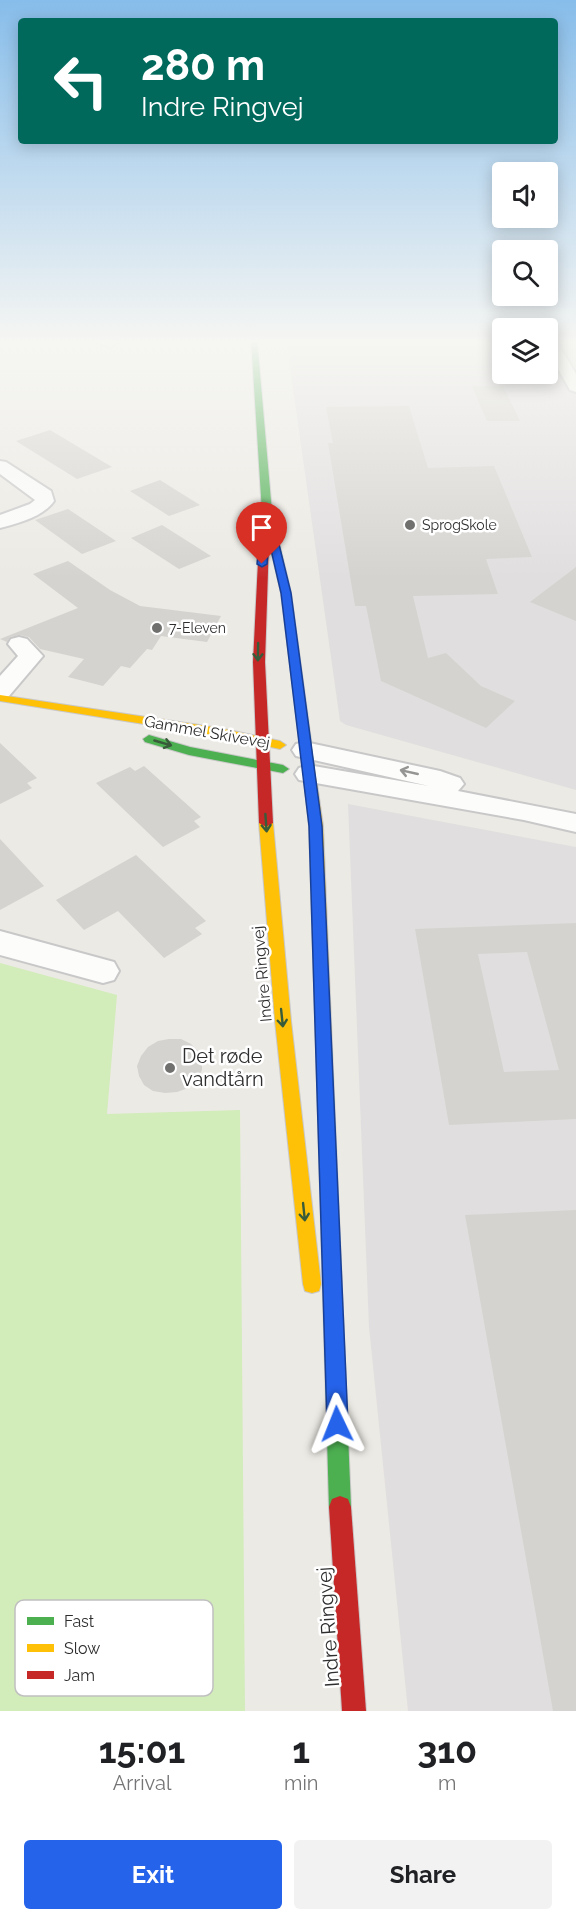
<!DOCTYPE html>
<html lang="en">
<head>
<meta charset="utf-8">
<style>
  body { margin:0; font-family:Raleway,sans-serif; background:#f2f2f2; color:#202124; height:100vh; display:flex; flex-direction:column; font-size:22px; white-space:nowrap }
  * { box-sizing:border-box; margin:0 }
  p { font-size:20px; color:#757577 }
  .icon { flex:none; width:33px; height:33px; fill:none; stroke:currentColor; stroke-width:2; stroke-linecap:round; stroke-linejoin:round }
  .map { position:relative; height:1711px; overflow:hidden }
  .sheet { display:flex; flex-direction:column; background:#fff; flex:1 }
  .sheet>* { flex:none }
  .banner { position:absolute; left:18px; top:18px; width:540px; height:126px; border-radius:6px; box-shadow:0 3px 15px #0003; background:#00695c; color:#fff; overflow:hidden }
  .controls { position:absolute; left:492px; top:162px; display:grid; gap:12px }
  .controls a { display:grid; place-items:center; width:66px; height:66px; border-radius:6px; background:#fff; box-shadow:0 3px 15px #0003; font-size:30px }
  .pin { position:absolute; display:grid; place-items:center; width:51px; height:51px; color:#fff; margin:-62px -26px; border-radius:50% 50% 50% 0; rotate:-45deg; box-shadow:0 0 6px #0007 }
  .pin .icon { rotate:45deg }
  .me { position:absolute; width:66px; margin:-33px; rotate:358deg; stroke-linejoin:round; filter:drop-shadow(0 0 4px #0008) }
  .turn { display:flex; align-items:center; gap:21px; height:126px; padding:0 24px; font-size:27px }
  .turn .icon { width:78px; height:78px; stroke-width:2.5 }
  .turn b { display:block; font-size:42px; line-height:51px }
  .eta { display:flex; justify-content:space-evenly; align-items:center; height:102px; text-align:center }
  .eta b { font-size:36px; font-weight:700; line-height:42px }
  .button { display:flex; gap:12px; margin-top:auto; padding:12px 24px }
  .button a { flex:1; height:69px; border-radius:6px; background:#2563eb; color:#fff; font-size:24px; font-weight:700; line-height:69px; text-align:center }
  .button a+a { background:#f2f2f2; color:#202124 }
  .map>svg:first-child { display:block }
  .industrial { fill:#e1dedf }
  .pitch { fill:#d2ecba }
  .building { fill:#d5d3cf; fill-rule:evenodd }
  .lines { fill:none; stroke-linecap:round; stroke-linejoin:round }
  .street-casing { stroke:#c9c8c9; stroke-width:4 }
  .fast-casing { stroke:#c9c8c9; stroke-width:2 }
  .slow-casing { stroke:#c9c8c9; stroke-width:2 }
  .jam-casing { stroke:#c9c8c9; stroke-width:2 }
  .street { fill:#fcfcfb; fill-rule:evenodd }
  .fast { fill:#4caf50; fill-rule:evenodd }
  .slow { fill:#ffc107; fill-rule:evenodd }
  .jam { fill:#c62828; fill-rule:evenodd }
  .oneway { stroke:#385b3a }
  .oneway2 { stroke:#959594 }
  .route { fill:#2563eb; stroke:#184099; stroke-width:1.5 }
  .poi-dot { fill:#70706e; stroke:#fff; stroke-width:2 }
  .labels { text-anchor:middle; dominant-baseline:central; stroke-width:5; stroke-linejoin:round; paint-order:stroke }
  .far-poi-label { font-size:14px; fill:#2e2e2e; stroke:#fff; text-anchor:start }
  .street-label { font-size:16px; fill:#2e2e2e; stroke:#fff }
  .near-poi-label { font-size:20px; fill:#2e2e2e; stroke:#fff; text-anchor:start }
  .near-street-label { font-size:20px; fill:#2e2e2e; stroke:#fff }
  .key { fill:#fff; stroke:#c0c0c0; stroke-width:1.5 }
  .key-label { font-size:16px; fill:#2e2e2e }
</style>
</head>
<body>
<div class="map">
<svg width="576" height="1711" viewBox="0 0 576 1711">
  <rect width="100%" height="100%" fill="#eceae4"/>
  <!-- industrial -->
  <g class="industrial">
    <polygon points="286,339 502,339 502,374 548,374 548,339 576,339 576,790 346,725 340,721"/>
    <polygon points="348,804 576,847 576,1711 408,1711 369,1327"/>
  </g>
  <!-- pitch -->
  <polygon class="pitch" points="0,963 117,995 107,1114 240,1110 245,1711 0,1711"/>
  <!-- building -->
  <g class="building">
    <polygon points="472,386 503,386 520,421 487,421"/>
    <polygon points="409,406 428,468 494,466 532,557 486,559 498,594 413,596 428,658 446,653 481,686 515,701 486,728 381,681 366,606 355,606 328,443 333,443 326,407"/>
    <polygon points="50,430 112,467 77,479 16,441"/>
    <polygon points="160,480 179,492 200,505 169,516 130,491"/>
    <polygon points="68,509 116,541 82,554 35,520"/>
    <polygon points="162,525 211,556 179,569 131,538"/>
    <polygon points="68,561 110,590 140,606 221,616 207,642 161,636 152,650 147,649 130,668 121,666 103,686 68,677 84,659 40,649 29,637 20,635 10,637 7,642 0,639 78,608 33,574"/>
    <polygon points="576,567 576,621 530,602"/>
    <polygon points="0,743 37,778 27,783 32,788 0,804"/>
    <polygon points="144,766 201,817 194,821 200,827 163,847 96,783 130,767 135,771"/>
    <polygon points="0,839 44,886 0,910"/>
    <polygon points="136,855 206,921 195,928 202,934 164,958 118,911 84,930 56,900"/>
    <path d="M576 923V1119L449 1125 415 929ZM527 952 559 1070 504 1072 478 954Z"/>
    <polygon points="169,1039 181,1039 191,1044 198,1051 202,1060 202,1070 197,1080 188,1088 177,1092 165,1093 153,1091 144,1085 139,1076 137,1066 141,1056 148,1047 158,1041"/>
    <polygon points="576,1210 576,1711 553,1711 465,1215"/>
  </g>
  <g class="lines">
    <defs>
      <g id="street">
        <polygon points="95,339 113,339 117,343 110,347 97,342"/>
        <polygon points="548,339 555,339 576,374 576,392 570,390 548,351"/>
        <path d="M0 461 6 462 51 491 54 501C43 517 18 523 0 528V515L30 504 35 500 0 474Z"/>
        <polygon points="19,637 27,639 43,656 9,696 0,698 0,676 18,656 8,644 11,639"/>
        <polygon points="305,742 440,771 460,778 464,784 458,791 576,814 576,832 524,820 299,780 295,774 299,768 308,765 429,786 296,756 292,750 296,744"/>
        <polygon points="0,931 114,962 119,971 114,980 103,983 0,955"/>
      </g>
      <g id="fast">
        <polygon points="251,339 257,339 272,512 291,593 315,770 309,774 303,770 281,593 262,512"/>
        <polygon points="149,735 190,747 283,765 289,769 283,773 189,755 145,742 143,739"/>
        <polygon points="324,1040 330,1042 332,1047 351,1507 348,1515 340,1518 332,1515 329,1507 316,1047 318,1042"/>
      </g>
      <g id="slow">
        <polygon points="0,695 219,728 280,741 286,745 280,749 219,736 0,701"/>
        <polygon points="309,766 315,770 323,826 332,1047 330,1052 324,1054 318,1052 316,1047 309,826 303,770"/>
        <polygon points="266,819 273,823 291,1021 321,1284 319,1291 312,1293 305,1291 303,1284 275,1021 259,823"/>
      </g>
      <g id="jam">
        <polygon points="264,538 269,541 265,662 273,823 266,827 259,823 253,662 259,541"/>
        <polygon points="340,1496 348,1499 351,1507 366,1711 342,1711 329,1507 332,1499"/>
      </g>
    </defs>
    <!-- street casing -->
    <use href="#street" class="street-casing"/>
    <!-- fast casing -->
    <use href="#fast" class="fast-casing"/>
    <!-- slow casing -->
    <use href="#slow" class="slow-casing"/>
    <!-- jam casing -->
    <use href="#jam" class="jam-casing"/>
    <!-- street -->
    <use href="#street" class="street"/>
    <!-- fast -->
    <use href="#fast" class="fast"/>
    <!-- slow -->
    <use href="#slow" class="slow"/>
    <!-- jam -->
    <use href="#jam" class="jam"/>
  </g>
  <!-- one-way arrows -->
  <defs><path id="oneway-shaft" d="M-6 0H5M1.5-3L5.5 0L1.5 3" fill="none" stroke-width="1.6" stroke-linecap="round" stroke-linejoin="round" transform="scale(1.5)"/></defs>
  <g class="oneway">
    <use href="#oneway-shaft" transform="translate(258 652) rotate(91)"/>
    <use href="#oneway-shaft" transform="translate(163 743) rotate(16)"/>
    <use href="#oneway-shaft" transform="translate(266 823) rotate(86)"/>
    <use href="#oneway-shaft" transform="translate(282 1018) rotate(84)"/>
    <use href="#oneway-shaft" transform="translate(304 1212) rotate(84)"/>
  </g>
  <use class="oneway2" href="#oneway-shaft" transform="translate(409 772) rotate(-167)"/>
  <!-- sky -->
  <linearGradient id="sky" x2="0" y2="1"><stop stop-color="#87bdea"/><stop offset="0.59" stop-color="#f6f6f3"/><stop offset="1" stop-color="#f6f6f3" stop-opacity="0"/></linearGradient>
  <rect width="576" height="578" fill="url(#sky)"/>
  <!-- route -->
  <polygon class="route" points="267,509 271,512 291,593 322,826 348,1424 345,1431 337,1434 330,1431 327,1424 309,826 281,593 269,541 267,564 262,567 257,564 262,512"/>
  <!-- markers -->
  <g class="poi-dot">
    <circle cx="410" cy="525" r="6"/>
    <circle cx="157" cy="628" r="6"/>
    <circle cx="170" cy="1068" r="6"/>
  </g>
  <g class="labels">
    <!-- far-poi labels -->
    <g class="far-poi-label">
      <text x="422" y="525">SprogSkole</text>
      <text x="169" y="628">7-Eleven</text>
    </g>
    <!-- street labels -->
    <g class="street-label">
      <text transform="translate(207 732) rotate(10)">Gammel Skivevej</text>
      <text transform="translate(262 974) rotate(-95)">Indre Ringvej</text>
    </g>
    <!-- near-poi labels -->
    <g class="near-poi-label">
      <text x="182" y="1056">Det røde<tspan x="182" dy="23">vandtårn</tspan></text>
    </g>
    <!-- near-street labels -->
    <g class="near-street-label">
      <text transform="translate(328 1627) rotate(-94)">Indre Ringvej</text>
    </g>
  </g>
  <!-- legend -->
  <rect x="15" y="1600" width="198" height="96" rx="9" class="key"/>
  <rect x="27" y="1617" width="27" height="8" fill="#4caf50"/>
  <rect x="27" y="1644" width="27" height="8" fill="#ffc107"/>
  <rect x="27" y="1671" width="27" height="8" fill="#c62828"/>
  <g class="key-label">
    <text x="64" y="1627">Fast</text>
    <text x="64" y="1654">Slow</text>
    <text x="64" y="1681">Jam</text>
  </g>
</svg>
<div class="controls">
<a><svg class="icon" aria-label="sound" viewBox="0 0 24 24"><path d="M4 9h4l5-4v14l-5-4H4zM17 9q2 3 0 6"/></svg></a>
<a><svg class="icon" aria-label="search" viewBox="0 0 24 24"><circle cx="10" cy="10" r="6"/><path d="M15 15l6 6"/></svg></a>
<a><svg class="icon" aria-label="layers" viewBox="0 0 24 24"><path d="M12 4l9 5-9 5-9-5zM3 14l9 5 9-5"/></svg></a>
</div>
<div class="pin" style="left:262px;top:564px;background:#d93025"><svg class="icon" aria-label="arrive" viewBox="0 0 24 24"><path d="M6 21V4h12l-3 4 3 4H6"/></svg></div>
<svg class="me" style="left:337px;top:1424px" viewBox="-20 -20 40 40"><path d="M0-17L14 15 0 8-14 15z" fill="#2563eb" stroke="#fff" stroke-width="4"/></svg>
<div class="banner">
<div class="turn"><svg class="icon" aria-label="left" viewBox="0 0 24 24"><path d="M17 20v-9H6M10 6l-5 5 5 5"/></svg><div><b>280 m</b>Indre Ringvej</div></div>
</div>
</div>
<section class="sheet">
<div class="eta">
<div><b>15:01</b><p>Arrival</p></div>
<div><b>1</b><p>min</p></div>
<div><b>310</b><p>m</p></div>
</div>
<div class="button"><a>Exit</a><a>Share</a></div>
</section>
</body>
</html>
